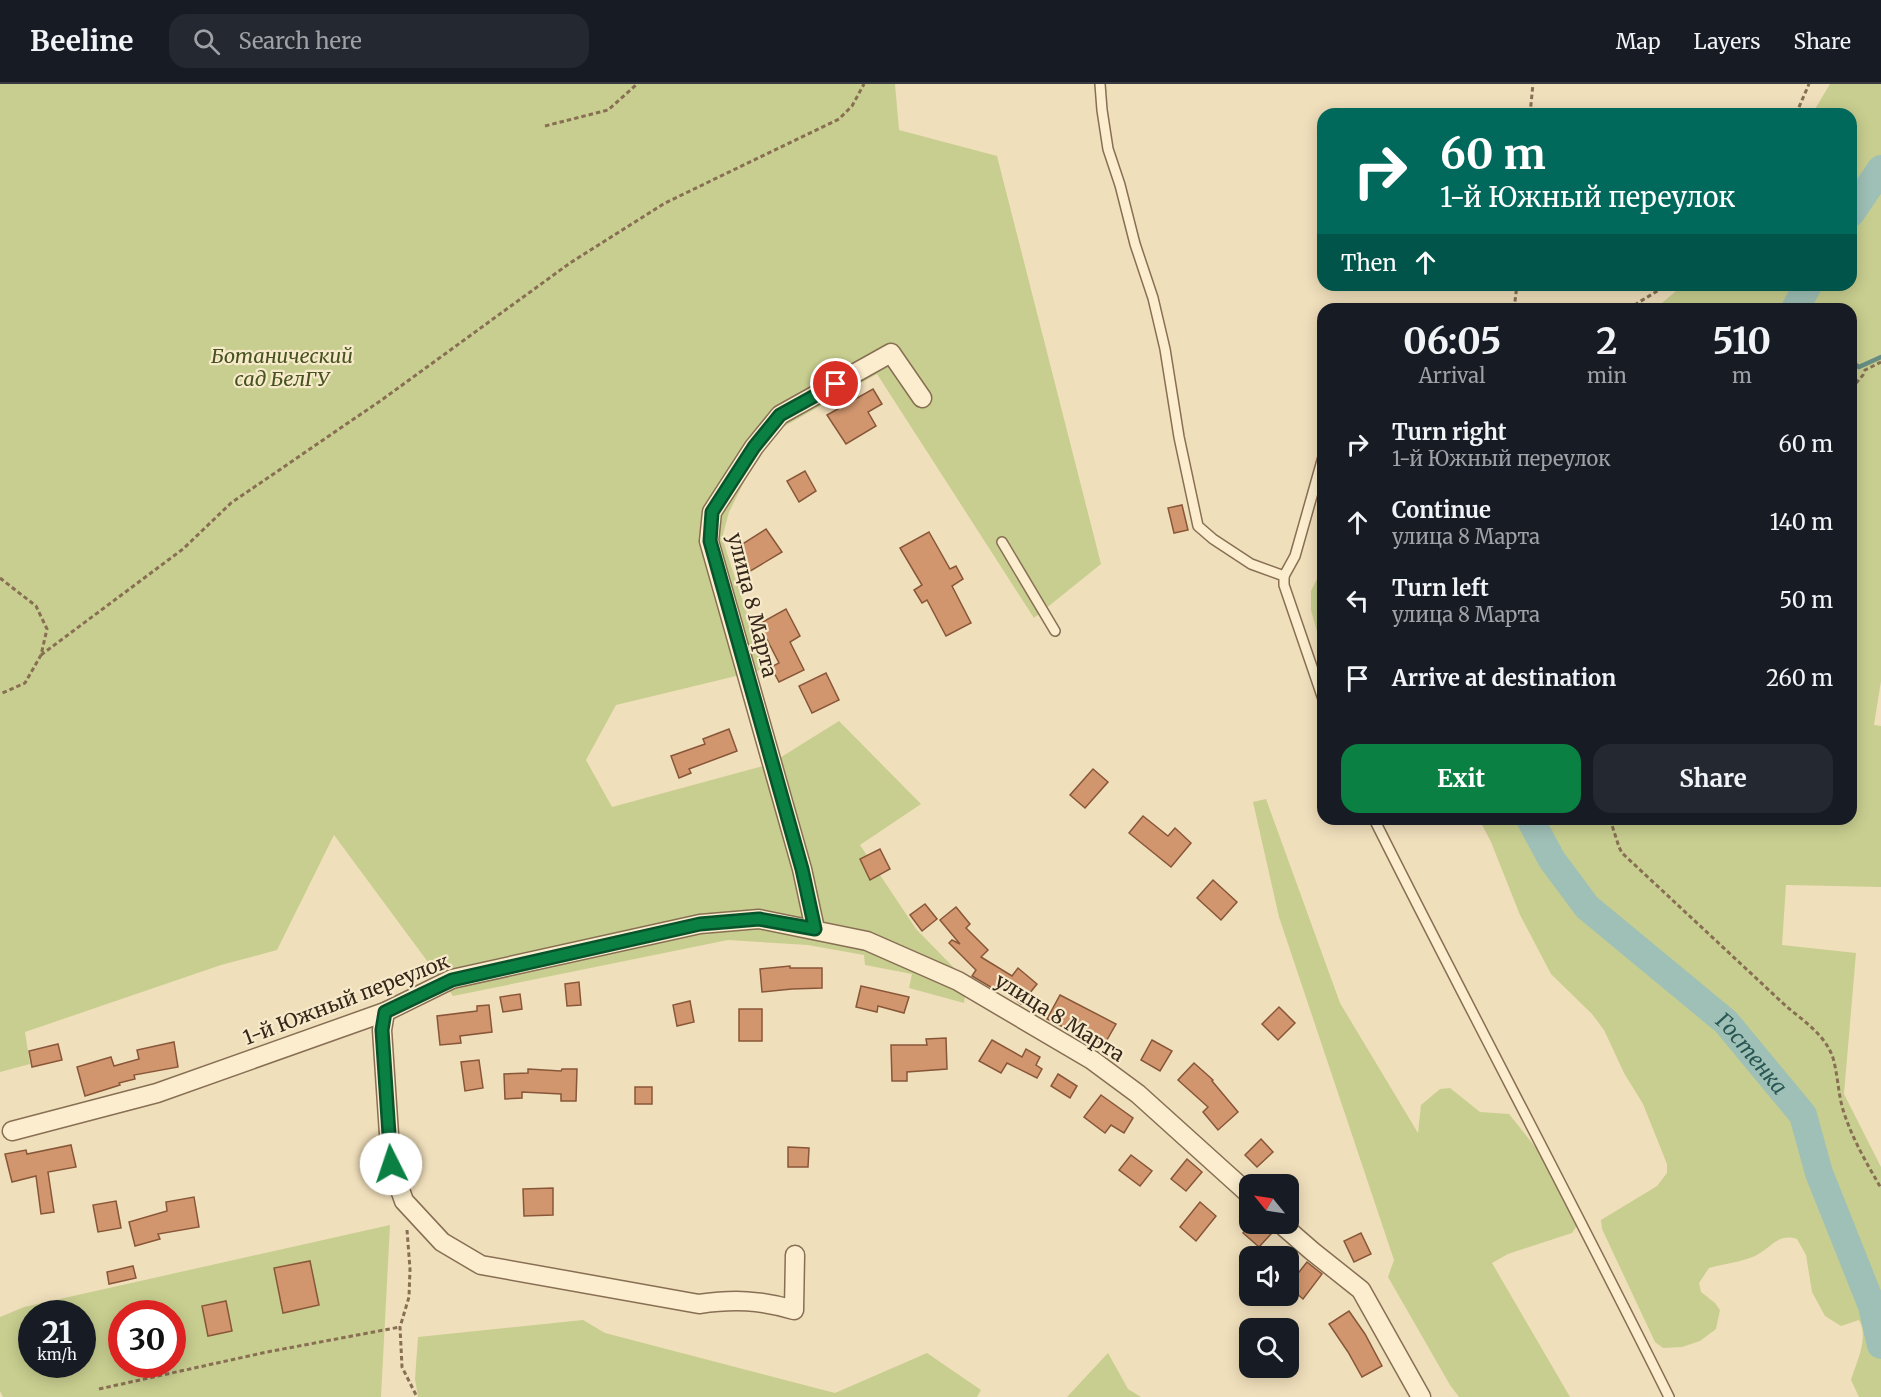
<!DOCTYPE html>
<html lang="en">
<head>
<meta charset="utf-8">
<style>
  body { margin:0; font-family:Merriweather,serif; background:#242831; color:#f1f3f6; height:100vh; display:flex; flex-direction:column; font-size:22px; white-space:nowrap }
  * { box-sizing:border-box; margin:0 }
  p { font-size:20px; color:#9ea1a6 }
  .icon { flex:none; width:33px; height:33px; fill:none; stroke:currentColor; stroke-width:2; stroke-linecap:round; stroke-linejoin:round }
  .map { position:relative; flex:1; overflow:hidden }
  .side { position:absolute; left:1317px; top:219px; width:540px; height:522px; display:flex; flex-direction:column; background:#171b24; border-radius:18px; box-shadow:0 3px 15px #0003 }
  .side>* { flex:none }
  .hud { position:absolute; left:1317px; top:24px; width:540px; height:183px; border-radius:18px; box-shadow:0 3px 15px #0003; background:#00695c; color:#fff; overflow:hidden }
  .needle { width:39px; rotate:300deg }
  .controls { position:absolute; left:1239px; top:1090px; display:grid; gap:12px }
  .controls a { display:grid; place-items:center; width:60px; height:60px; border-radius:12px; background:#171b24; box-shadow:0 3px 15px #0003; font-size:30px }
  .speed { position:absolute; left:18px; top:1216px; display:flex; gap:12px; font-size:30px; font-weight:700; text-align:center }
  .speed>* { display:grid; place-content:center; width:78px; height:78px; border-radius:50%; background:#171b24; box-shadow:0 3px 15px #0003; line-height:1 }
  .speed small { font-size:15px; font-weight:400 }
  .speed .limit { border:9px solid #d22; background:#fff; color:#111 }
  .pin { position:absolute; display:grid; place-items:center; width:51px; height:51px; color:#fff; margin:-26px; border:3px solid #fff; border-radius:50%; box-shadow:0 2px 6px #0007 }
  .me { position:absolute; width:66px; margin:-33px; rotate:356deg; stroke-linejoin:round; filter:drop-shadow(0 0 4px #0008) }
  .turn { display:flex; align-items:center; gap:21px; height:126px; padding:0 24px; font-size:27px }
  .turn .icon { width:78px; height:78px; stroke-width:2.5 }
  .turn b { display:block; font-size:42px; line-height:51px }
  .then { display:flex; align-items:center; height:57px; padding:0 24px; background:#0003; gap:12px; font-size:22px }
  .eta { display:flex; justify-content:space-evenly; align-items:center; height:102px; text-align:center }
  .eta b { font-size:36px; font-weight:700; line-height:42px }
  .action { display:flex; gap:12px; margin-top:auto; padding:12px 24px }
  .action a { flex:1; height:69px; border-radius:18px; background:#0b8043; color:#fff; font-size:24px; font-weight:700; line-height:69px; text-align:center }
  .action a+a { background:#242831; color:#f1f3f6 }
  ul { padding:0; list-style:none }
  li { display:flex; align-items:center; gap:18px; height:78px; padding:0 24px }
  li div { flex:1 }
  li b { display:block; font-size:22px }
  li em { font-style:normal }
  header { display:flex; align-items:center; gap:36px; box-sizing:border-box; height:84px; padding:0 30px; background:#171b24; border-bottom:2px solid #363941 }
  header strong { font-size:28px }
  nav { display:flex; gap:33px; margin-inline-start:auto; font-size:21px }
  .search { width:420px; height:54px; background:#242831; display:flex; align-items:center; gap:15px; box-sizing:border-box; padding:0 21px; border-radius:18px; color:#9ea1a6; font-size:22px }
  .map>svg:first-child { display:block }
  .green { fill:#c8ce8f; fill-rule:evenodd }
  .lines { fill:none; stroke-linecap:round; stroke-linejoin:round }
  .stream { stroke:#678e84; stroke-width:4.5 }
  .river { stroke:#9fc0b6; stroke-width:28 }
  .building { fill:#d1966e; stroke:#885739; stroke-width:1.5 }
  .lane-casing { stroke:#886f54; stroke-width:12 }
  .street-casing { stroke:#886f54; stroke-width:21 }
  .path { stroke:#886f54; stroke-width:3; stroke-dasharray:4.5 3; stroke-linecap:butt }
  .lane { stroke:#fbedce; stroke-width:9 }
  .street { stroke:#fbedce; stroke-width:18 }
  .route-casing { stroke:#07532c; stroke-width:15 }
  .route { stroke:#0b8043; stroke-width:10 }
  .labels { text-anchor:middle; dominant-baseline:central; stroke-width:4.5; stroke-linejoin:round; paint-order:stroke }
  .park-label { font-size:20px; font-style:italic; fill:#47531f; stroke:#f7eacb }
  .street-label { font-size:20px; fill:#36271a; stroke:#f7eacb }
  .water-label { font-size:21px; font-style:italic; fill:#285753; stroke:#f7eacb }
</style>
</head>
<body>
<header>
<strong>Beeline</strong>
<div class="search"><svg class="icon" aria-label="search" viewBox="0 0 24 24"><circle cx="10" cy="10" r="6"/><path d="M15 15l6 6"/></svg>Search here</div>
<nav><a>Map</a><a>Layers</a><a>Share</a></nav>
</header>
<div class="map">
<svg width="1881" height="1313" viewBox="0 0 1881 1313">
  <rect width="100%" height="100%" fill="#f0dfbb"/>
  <!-- green -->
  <g class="green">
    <polygon points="0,0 895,0 899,46 997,72 1101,480 1034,534 877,290 767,352 729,428 722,454 765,585 616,621 586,676 612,723 770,680 839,637 921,720 860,761 916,845 967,897 964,919 909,904 912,890 865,881 864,871 808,861 728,856 453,912 334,751 277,866 221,881 25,948 30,980 0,988"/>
    <path d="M1830 0H1881V597L1874 641 1881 642V803L1786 801 1782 861 1856 869 1844 1010 1881 1083V1313H1859L1851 1296C1857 1277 1869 1254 1859 1236L1841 1242 1825 1232 1812 1208 1806 1171 1797 1155C1777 1149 1772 1164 1755 1172 1742 1178 1723 1180 1709 1184L1699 1199 1701 1208 1715 1219 1720 1226 1716 1245 1700 1257 1682 1263 1663 1264 1655 1258 1602 1145 1601 1136 1657 1102 1667 1089V1080L1643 1020 1624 989 1604 946 1592 930 1551 890 1520 831 1491 758 1479 735H1851V225H1655L1683 201H1851V30H1812Z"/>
    <polygon points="1323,483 1323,569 1311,526 1311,507"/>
    <polygon points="1266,715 1340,919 1418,1049 1421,1021 1440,1005 1450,1004 1480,1028 1509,1030 1544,1074 1564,1106 1577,1141 1572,1149 1508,1170 1492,1179 1570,1313 1459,1313 1450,1301 1388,1193 1394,1176 1279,833 1253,718"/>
    <path d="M390 1141 381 1313H3L0 1307V1233L24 1223ZM32 1230H82V1281H32ZM122 1230H172V1281H122Z"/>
    <polygon points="583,1236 605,1249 835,1309 927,1269 981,1306 977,1313 418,1313 415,1295 418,1253"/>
    <polygon points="1108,1269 1128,1305 1141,1313 1067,1313"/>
  </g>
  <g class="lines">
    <!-- stream -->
    <polyline class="stream" points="1851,278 1859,283 1881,273"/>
    <!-- river -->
    <g class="river">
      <polyline points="1851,129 1881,85"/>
      <polyline points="1795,225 1808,201"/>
      <path id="s1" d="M1530 735 1552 776 1587 823 1726 938 1803 1031 1819 1089 1872 1222 1881 1261"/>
    </g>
  </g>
  <!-- building -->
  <g class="building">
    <polygon points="873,305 882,320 868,328 876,342 846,360 827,331"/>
    <polygon points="805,387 816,407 799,418 787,397"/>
    <polygon points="1182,421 1188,446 1174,449 1168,424"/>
    <polygon points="766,445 782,468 747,489 733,466"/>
    <polygon points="929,448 950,485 956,482 963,495 952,502 971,539 946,552 927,516 922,519 914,506 922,501 900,464"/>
    <polygon points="786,525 800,552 790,558 804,586 779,598 771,583 779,579 759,540"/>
    <polygon points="826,589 839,616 812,629 799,602"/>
    <polygon points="729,645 737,667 689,685 691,689 679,694 671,672 705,660 703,655"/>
    <polygon points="1093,685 1108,698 1085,724 1070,711"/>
    <polygon points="1143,732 1168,752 1175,744 1191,759 1171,783 1129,749"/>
    <polygon points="880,765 890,785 870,796 860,775"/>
    <polygon points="1213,796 1237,818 1221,836 1197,814"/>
    <polygon points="925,820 937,835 922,847 910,831"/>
    <polygon points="956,823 970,840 966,844 988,866 981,873 1012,892 1018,884 1037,900 1021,920 997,900 994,905 972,892 976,886 949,859 952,856 960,860 940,836"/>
    <polygon points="790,882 790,884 822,884 822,904 792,905 762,908 760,885"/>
    <polygon points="579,898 581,921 567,922 565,900"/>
    <polygon points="861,902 909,913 904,929 878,922 877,928 856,923"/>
    <polygon points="520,910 522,925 503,928 500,913"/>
    <polygon points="1060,911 1116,940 1104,961 1069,941 1067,945 1047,935"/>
    <polygon points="690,917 694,938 677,942 673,921"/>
    <polygon points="489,921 492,948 460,952 461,959 440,961 437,932 477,927 477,922"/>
    <polygon points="1279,923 1295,939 1278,956 1262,940"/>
    <rect x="739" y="925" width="23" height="32"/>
    <polygon points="946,954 947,985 907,988 907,997 892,997 891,961 927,961 926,955"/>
    <polygon points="992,956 1022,973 1026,965 1040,973 1036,981 1042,985 1037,994 1007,979 1001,989 979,977"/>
    <polygon points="1152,956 1172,967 1160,987 1141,976"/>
    <polygon points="174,958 178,983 134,991 135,995 119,999 120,1001 85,1012 77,983 111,973 114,982 139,975 137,966"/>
    <polygon points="58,960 62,976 32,983 29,967"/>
    <polygon points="479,976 483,1004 465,1007 461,978"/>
    <polygon points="1194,979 1213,996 1212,997 1238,1028 1218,1046 1203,1028 1208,1023 1178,996"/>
    <polygon points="528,985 561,987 562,985 577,985 576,1017 561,1017 561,1010 522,1008 522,1014 505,1015 504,990 528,989"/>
    <polygon points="1058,990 1077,1002 1070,1014 1051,1002"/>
    <rect x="635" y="1003" width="17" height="17"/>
    <polygon points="1101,1011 1133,1034 1124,1049 1111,1041 1105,1049 1084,1033"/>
    <polygon points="1261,1055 1273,1068 1257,1083 1245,1071"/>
    <polygon points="71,1061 76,1083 48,1088 54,1128 41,1130 36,1092 12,1098 5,1070 26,1066 27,1070"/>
    <polygon points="788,1063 809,1064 808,1083 788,1083"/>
    <polygon points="1131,1071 1152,1087 1140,1102 1119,1086"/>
    <polygon points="1187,1075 1202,1088 1186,1107 1171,1095"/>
    <polygon points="553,1104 553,1131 524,1132 523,1105"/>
    <polygon points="194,1113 199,1143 158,1150 160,1155 135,1162 129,1138 167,1127 166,1118"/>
    <polygon points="116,1117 121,1144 98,1148 93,1121"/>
    <polygon points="1200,1118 1216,1132 1196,1157 1180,1143"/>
    <polygon points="1250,1140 1260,1140 1271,1150 1259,1163 1243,1149"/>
    <polygon points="1361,1149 1371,1170 1354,1178 1344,1157"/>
    <polygon points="310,1177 319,1221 283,1229 274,1184"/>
    <polygon points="1307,1178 1322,1190 1303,1215 1288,1202"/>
    <polygon points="133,1182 136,1194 109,1200 107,1188"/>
    <polygon points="226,1217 232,1247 208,1252 202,1222"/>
    <polygon points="1349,1227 1365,1250 1382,1282 1362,1293 1348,1268 1329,1240"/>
  </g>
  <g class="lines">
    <defs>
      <g id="lane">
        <polyline points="1100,0 1102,26 1108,65 1120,101 1135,160 1153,214 1165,265 1179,353 1198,442 1213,455 1251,480 1284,492 1284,501 1323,615"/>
        <polyline points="1002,458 1055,547"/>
        <polyline points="1284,492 1295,472 1323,373"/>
        <path d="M1374 735C1471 929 1573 1119 1669 1313"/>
      </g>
      <g id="street">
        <polyline points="815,845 802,785 709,457 712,428 754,363 780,331 891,269 922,314"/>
        <path d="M385 928 382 946 391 1080 404 1117 442 1158 481 1181 699 1220C734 1215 760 1216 794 1226L795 1171"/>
        <polyline points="12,1047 157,1009 385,928 452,895 700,840 759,835 867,857 958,897 1092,976 1138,1010 1250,1111"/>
        <polyline points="1281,1140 1312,1167 1361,1206 1421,1313"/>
      </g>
    </defs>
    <!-- lane casing -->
    <use href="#lane" class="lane-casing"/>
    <!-- street casing -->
    <use href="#street" class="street-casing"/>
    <!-- path -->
    <g class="path">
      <polyline points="1530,30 1533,0"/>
      <polyline points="1796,30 1809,0"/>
      <polyline points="545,42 608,26 637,0"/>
      <polyline points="1514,225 1517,201"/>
      <polyline points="1628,225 1667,201"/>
      <polyline points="1851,305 1863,291 1865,286 1881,278"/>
      <polyline points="0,494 36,522 47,545 41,571 25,599 0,610"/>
      <polyline points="41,571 183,465 231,419 383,315 570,179 665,119 839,35 852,22 864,0"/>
      <path d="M1610 735 1619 763 1622 769 1787 923C1804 937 1826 952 1833 974 1838 991 1838 1011 1844 1029 1853 1056 1867 1080 1881 1104"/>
      <polyline points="407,1146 410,1185 409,1213 400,1243 402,1283 417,1313"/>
      <polyline points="99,1305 267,1268 400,1243"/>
    </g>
    <!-- lane -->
    <use href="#lane" class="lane"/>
    <!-- street -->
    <use href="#street" class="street"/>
  </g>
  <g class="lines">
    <defs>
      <polyline id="route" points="391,1080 382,946 385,928 452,896 700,840 759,835 815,845 802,785 710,457 712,428 754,363 780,331 836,300"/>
    </defs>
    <!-- route casing -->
    <use href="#route" class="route-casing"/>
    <!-- route -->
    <use href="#route" class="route"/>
  </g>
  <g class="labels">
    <!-- park labels -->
    <g class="park-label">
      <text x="282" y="271">Ботанический<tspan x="282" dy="23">сад БелГУ</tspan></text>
    </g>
    <!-- street labels -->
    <g class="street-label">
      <text transform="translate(753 521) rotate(76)">улица 8 Марта</text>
      <text transform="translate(346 915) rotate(-21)">1-й Южный переулок</text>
      <text transform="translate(1060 933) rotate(32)">улица 8 Марта</text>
    </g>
    <!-- water labels -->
    <g class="water-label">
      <text stroke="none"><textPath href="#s1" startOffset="326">Гостенка</textPath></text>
    </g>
  </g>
</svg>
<div class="controls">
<a><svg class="needle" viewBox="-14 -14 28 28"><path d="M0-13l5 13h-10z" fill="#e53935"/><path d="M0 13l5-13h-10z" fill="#9ea1a6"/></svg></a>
<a><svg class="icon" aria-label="sound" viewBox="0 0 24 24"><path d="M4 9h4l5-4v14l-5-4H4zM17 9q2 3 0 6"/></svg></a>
<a><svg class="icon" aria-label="search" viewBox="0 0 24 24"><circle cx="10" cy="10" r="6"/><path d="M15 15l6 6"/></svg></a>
</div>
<div class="speed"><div>21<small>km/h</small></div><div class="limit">30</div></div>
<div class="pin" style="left:836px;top:300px;background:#d93025"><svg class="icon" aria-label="arrive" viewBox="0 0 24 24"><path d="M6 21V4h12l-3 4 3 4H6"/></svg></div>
<svg class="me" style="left:391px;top:1080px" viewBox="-20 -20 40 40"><circle r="19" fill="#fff"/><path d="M0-13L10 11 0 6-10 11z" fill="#0b8043"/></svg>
<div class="hud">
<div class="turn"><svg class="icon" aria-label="right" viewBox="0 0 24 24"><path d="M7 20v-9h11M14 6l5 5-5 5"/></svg><div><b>60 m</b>1-й Южный переулок</div></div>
<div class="then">Then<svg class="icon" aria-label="ahead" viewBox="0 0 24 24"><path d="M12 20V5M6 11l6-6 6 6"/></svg></div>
</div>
<section class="side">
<div class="eta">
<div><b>06:05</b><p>Arrival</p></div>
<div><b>2</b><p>min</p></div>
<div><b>510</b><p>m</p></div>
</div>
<ul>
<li><svg class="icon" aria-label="right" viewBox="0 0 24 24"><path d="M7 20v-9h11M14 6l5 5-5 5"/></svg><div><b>Turn right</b><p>1-й Южный переулок</p></div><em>60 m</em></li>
<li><svg class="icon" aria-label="ahead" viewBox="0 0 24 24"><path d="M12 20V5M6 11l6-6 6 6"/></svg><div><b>Continue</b><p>улица 8 Марта</p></div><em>140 m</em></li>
<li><svg class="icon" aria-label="left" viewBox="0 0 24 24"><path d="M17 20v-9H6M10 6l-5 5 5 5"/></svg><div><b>Turn left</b><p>улица 8 Марта</p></div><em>50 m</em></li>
<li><svg class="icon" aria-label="arrive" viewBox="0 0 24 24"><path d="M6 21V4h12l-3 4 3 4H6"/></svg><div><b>Arrive at destination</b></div><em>260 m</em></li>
</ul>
<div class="action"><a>Exit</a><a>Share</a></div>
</section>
</div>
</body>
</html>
